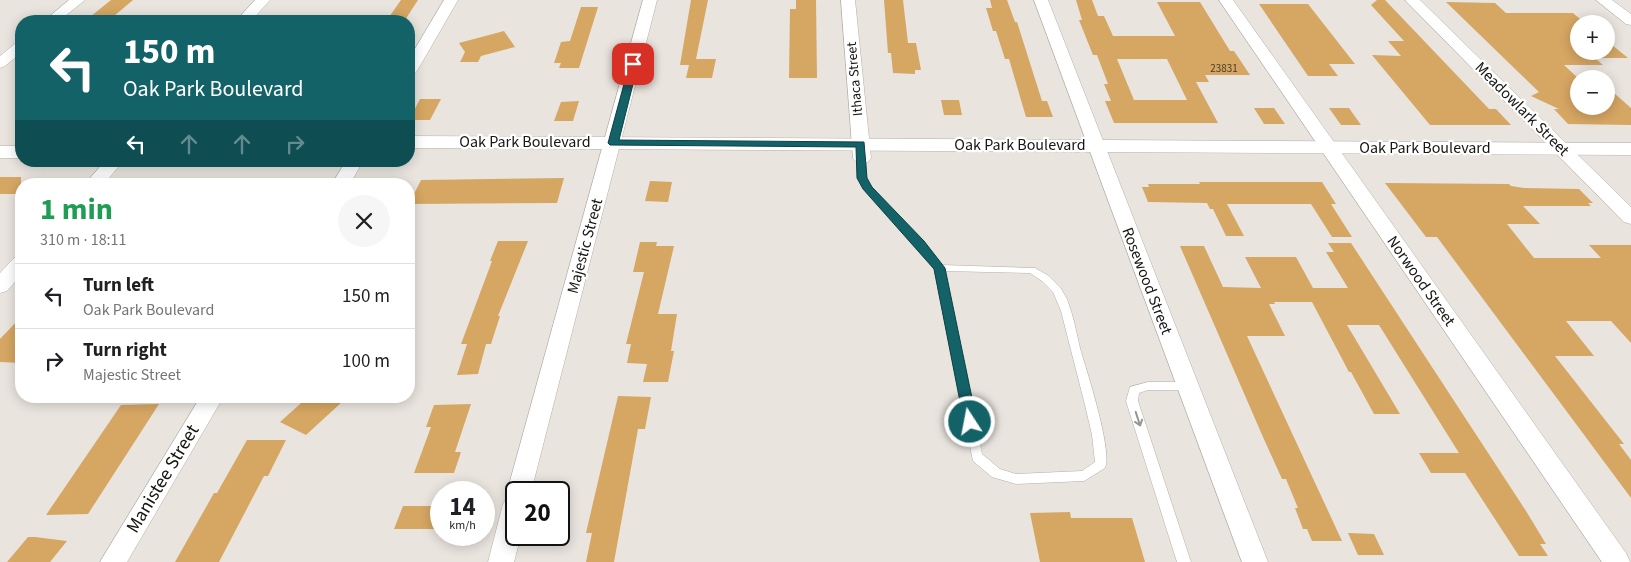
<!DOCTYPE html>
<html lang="en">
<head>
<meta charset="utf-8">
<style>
  body { margin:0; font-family:"Source Sans 3",sans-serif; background:#f6f6f6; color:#202124; height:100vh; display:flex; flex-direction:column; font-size:19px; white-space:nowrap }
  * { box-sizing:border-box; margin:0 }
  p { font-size:16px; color:#757577 }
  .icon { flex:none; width:28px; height:28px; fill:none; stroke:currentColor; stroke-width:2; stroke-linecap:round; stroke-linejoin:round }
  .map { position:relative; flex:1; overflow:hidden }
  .side { position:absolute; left:15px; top:178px; width:400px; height:225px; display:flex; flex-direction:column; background:#fff; border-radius:20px; box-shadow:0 2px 12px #0003 }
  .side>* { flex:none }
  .hud { position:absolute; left:15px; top:15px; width:400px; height:152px; border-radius:20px; box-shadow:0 2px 12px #0003; background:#126268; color:#fff; overflow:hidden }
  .tools { position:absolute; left:1570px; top:15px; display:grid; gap:10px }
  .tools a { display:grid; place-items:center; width:45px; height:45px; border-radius:50%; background:#fff; box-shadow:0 2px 12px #0003; font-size:25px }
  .speed { position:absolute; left:430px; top:481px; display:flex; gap:10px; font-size:25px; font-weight:700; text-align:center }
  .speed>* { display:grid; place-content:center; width:65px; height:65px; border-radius:50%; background:#fff; box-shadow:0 2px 12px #0003; line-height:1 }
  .speed small { font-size:12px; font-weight:400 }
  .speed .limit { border:2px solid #111; border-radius:8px; background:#fff; color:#111 }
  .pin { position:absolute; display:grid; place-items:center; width:42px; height:42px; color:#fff; margin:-21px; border-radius:10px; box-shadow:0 2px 8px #0006 }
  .me { position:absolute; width:55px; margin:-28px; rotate:349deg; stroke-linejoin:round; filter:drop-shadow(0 0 4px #0008) }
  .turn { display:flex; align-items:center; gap:18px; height:105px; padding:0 25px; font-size:22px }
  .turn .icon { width:65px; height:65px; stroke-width:2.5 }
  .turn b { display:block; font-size:35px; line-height:42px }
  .lanes { display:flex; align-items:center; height:48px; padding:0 25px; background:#0003; justify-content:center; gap:25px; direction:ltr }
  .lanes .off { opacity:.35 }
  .round { display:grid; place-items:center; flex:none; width:52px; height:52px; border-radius:26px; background:#f6f6f6 }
  .summary { display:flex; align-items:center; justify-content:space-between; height:85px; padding:0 25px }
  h1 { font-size:30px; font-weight:700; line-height:38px; color:#1e9e55 }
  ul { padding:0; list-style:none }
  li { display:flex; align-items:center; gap:15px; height:65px; padding:0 25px; border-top:1px solid #e0e0e0 }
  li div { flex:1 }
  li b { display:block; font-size:19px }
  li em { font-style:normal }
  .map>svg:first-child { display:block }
  .building { fill:#d6a663; fill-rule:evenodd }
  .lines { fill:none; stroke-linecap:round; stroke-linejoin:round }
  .service-casing { stroke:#b4afa9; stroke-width:1 }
  .minor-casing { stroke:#b4afa9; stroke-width:1 }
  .tertiary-casing { stroke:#b4afa9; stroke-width:1 }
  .service { fill:#fff; fill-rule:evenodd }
  .minor { fill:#fff; fill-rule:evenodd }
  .tertiary { fill:#fff; fill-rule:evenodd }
  .oneway { stroke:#979695 }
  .route { fill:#126268; stroke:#0c4044 }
  .labels { text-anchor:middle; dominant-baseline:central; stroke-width:4.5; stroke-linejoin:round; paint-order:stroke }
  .far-number-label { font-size:11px; fill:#473a27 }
  .far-street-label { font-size:14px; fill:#171613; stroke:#fff }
  .street-label { font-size:16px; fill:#171613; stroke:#fff }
  .near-street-label { font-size:19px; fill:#171613; stroke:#fff }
</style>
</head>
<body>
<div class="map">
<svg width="1631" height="562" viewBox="0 0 1631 562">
  <rect width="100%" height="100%" fill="#e9e4de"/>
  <!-- building -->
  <g class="building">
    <polygon points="111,0 133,0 108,21 85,21"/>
    <polygon points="401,0 418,0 405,20 387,20"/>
    <polygon points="691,0 708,0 696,59 716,59 712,78 686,78 689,65 680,65"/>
    <polygon points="796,0 816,0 817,78 789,78 790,9 796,9"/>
    <polygon points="884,0 903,0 908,43 916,43 921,70 915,70 915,74 893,73 891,53 888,53"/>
    <polygon points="990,0 1007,0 1015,22 1017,22 1042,101 1047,101 1053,117 1026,117 1009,59 1005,59 996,31 993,31 986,8 992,8"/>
    <path d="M1076 0H1092L1098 16H1104L1113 36H1175L1157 2H1200L1230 51H1234L1250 75H1205L1209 82H1196L1218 123H1114L1105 101H1111L1104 84H1108L1097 55H1093L1079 20H1082ZM1117 59H1167L1187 100H1134Z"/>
    <polygon points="1377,0 1385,0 1489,109 1496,109 1511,125 1430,125 1372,55 1401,56 1388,41 1404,41 1371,5"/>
    <polygon points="1446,2 1495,3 1506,13 1573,13 1586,24 1579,24 1579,51 1606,51 1606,40 1628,58 1595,58 1603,65 1564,65 1579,79 1579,106 1606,106 1606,93 1614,93 1631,108 1631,125 1568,124 1554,109 1559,109 1531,96 1539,92"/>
    <polygon points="1259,4 1308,4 1355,64 1329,64 1338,76 1308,76"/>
    <polygon points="581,7 598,7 579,68 559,68 561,63 554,63 561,42 570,41"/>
    <polygon points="504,31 515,47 481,56 478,62 460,62 465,52 459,43"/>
    <polygon points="420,99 441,99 430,120 409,120"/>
    <polygon points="941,100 959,100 962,115 944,115"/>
    <polygon points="579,101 573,121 554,121 561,102"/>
    <polygon points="1254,108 1274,108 1285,124 1264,124"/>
    <polygon points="1329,108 1349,108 1361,125 1341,125"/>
    <rect x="0" y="177" width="21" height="17"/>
    <polygon points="564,178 557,203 409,204 421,180"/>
    <polygon points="650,181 672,182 668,202 645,201"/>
    <polygon points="1199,182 1322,182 1336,204 1331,204 1352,237 1332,237 1311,204 1227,204 1244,236 1226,236 1213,209 1210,209 1207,203 1148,202 1142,187 1149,187 1148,184 1200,184"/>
    <polygon points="1385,183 1509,184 1511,186 1524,188 1579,189 1593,203 1588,203 1591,206 1523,206 1540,224 1507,224 1534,258 1601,258 1589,245 1631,245 1631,343 1611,321 1566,321 1594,356 1555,356 1624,444 1619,444 1631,460 1631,498 1437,237 1426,237"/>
    <polygon points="498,241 528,241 498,316 500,316 491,344 486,344 478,374 457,375 467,344 461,344 492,261 490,261"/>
    <polygon points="640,242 657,242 656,246 674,246 658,314 677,314 671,351 674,351 668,382 643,382 647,364 627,363 631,344 626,344 644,272 633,272"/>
    <polygon points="1328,243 1351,243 1526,511 1546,544 1540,544 1548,556 1519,556 1465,473 1431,473 1419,453 1459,453 1379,325 1347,325 1400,414 1374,414 1351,372 1349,372 1312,302 1274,302 1275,304 1269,304 1285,336 1247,336 1342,541 1312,541 1307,529 1303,529 1295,508 1298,508 1286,479 1282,479 1263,437 1180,246 1204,246 1223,287 1261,288 1245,257 1296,257 1313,288 1348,288 1326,252 1334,252"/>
    <polygon points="21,317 21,363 0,362 0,339"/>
    <polygon points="309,396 330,396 342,402 306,435 280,422"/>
    <polygon points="618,396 651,397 645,429 638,429 614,562 586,562 592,533 586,533"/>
    <polygon points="159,404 88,514 46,515 121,405"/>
    <polygon points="471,404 455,452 461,452 454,473 414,473 431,427 426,427 434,405"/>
    <polygon points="247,440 286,440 268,476 264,476 219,562 175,562 214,493 217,493"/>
    <polygon points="403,506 441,506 441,514 436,529 394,529"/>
    <polygon points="1070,512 1071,518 1132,518 1145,562 1040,562 1030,513"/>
    <polygon points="1348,533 1374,534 1384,555 1358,555"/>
    <polygon points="28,537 35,537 67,541 50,562 7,562"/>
  </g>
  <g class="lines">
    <defs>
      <g id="service">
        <path d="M862 155 866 158V178L872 188 923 242 942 265 1035 268 1049 276 1060 287 1067 299 1071 311C1075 323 1077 336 1080 348 1086 369 1113 451 1105 468L1084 481 1016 484 992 477 973 461 934 269 917 246 864 189 858 178V158ZM945 271 1030 273 1042 281 1053 292 1061 311 1085 405 1092 435 1095 462 1082 471 1016 474 1000 469 982 454Z"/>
        <polygon points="1148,382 1187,382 1191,383 1193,386 1191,389 1187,390 1148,390 1139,393 1138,401 1191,562 1177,562 1126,401 1130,387"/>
      </g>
      <g id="minor">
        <polygon points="69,0 85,0 59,21 44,21"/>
        <polygon points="255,0 270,0 251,21 236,21"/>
        <polygon points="444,0 458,0 417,71 414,74 409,75 409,59"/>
        <polygon points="643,0 657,0 531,492 516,492 516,535 521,535 514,562 488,562 503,504 508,496 507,492"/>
        <polygon points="841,0 855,0 871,158 868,162 862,163 856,162 853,158"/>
        <polygon points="1034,0 1048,0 1268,562 1242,562"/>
        <polygon points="1219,0 1233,0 1626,553 1630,562 1602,562"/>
        <polygon points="1405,0 1420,0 1631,207 1631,224 1624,222"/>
        <polygon points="1596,0 1612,0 1631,14 1631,25 1626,24"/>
        <polygon points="21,42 21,53 5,66 0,68 0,56 16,43"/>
        <polygon points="105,161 123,161 104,184 85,184"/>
        <polygon points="346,161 363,161 350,184 332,184"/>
        <polygon points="21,256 21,275 7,291 0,293 0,273 14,258"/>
        <polygon points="201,396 224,396 127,562 100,562"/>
      </g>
      <g id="tertiary">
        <polygon points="409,136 1631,143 1631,155 409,148"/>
        <rect x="0" y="146" width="21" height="12"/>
      </g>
    </defs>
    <!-- service casing -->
    <use href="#service" class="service-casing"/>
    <!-- minor casing -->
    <use href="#minor" class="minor-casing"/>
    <!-- tertiary casing -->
    <use href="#tertiary" class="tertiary-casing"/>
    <!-- service -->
    <use href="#service" class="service"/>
    <!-- minor -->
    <use href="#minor" class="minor"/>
    <!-- tertiary -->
    <use href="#tertiary" class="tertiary"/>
  </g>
  <!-- one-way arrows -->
  <defs><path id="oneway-shaft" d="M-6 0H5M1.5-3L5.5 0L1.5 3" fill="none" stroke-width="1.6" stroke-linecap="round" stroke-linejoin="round" transform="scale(1.25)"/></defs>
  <use class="oneway" href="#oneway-shaft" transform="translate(1138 419) rotate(72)"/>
  <!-- route -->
  <polygon class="route" points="630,62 638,64 619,140 864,142 867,178 872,187 924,241 945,268 977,422 975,426 970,427 966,426 964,422 934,269 863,189 857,178 856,147 610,145 608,143"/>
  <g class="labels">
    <!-- far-number labels -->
    <g class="far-number-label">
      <text x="1224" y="68">23831</text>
    </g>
    <!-- far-street labels -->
    <g class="far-street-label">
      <text transform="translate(855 79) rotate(-95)">Ithaca Street</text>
    </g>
    <!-- street labels -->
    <g class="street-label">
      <text transform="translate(1522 109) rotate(45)">Meadowlark Street</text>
      <text x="525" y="142">Oak Park Boulevard</text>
      <text x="1020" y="145">Oak Park Boulevard</text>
      <text x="1425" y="148">Oak Park Boulevard</text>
      <text transform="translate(585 246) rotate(-75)">Majestic Street</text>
      <text transform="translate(1147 281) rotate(69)">Rosewood Street</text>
      <text transform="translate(1421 281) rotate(55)">Norwood Street</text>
    </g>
    <!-- near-street labels -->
    <g class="near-street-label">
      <text transform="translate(163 479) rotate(-59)">Manistee Street</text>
    </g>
  </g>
</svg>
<div class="tools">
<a>+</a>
<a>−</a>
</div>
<div class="speed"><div>14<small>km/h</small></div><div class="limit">20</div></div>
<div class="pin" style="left:633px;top:64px;background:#d93025"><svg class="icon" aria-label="arrive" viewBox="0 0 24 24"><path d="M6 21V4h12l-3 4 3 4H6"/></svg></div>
<svg class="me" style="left:970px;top:422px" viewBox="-20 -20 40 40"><circle r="17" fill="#126268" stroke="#fff" stroke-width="3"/><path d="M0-11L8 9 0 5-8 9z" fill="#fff"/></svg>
<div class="hud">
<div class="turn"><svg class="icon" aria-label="left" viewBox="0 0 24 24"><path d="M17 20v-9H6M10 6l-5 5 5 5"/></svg><div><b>150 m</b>Oak Park Boulevard</div></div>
<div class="lanes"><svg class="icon" aria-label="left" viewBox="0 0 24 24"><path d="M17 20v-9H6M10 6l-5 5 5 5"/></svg><svg class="icon off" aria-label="ahead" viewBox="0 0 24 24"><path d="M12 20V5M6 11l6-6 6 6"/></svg><svg class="icon off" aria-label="ahead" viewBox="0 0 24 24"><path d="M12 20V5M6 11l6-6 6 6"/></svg><svg class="icon off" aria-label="right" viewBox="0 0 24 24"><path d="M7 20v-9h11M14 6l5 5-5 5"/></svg></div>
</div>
<section class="side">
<div class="summary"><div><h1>1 min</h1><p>310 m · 18:11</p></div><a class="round"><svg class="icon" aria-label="close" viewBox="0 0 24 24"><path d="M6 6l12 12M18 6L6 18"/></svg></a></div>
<ul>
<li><svg class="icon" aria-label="left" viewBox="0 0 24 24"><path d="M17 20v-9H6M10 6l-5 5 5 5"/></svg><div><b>Turn left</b><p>Oak Park Boulevard</p></div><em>150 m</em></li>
<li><svg class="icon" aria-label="right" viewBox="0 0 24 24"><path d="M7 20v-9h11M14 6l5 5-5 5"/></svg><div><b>Turn right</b><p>Majestic Street</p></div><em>100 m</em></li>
</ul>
</section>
</div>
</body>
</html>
